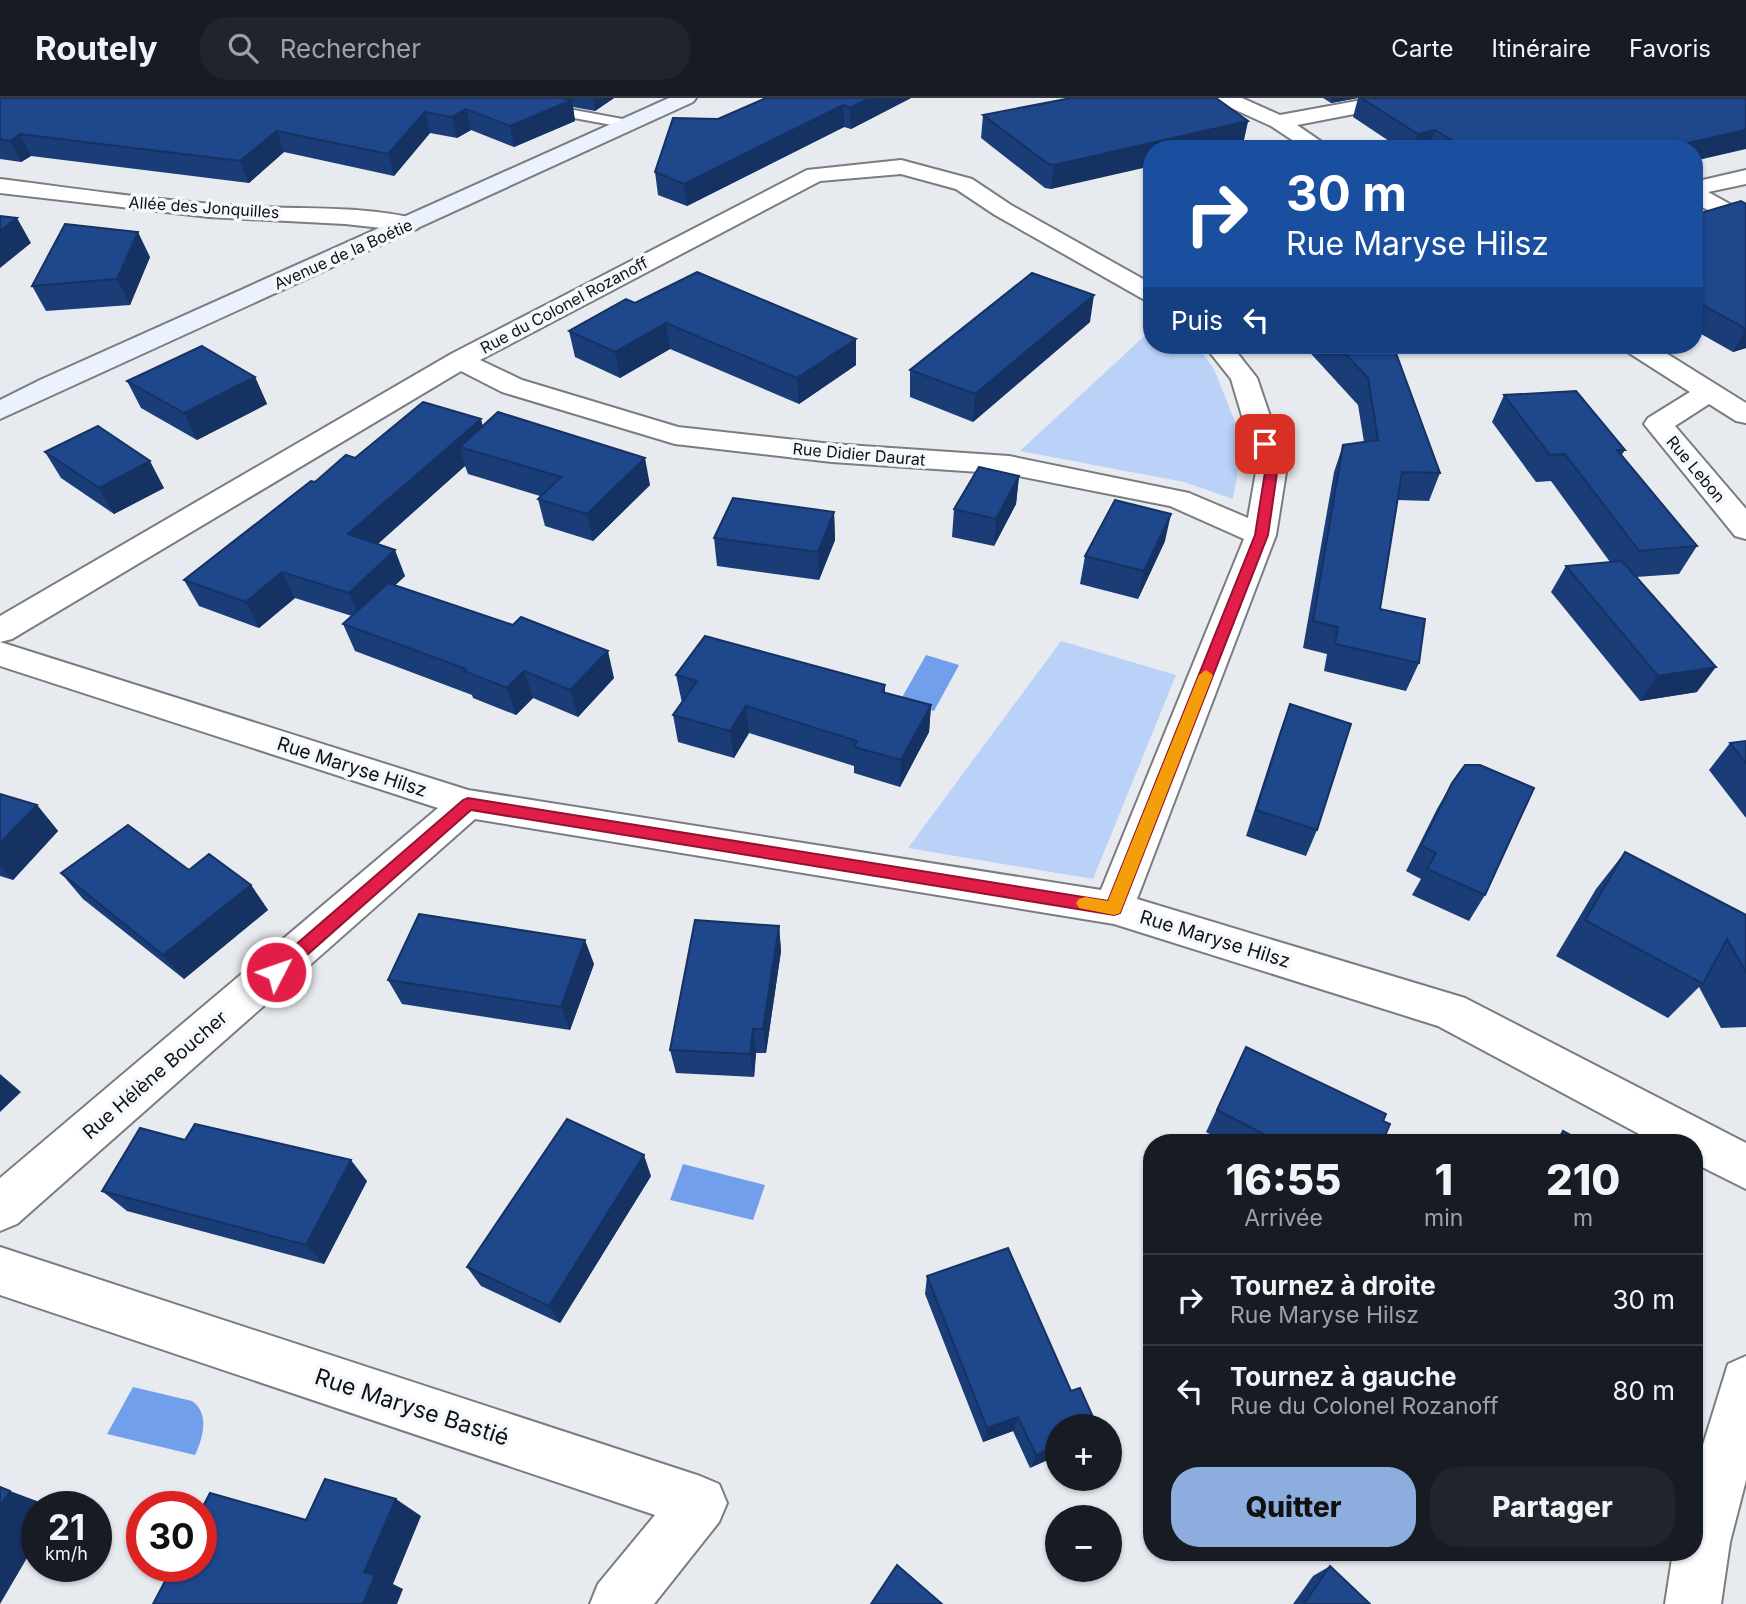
<!DOCTYPE html>
<html lang="fr">
<head>
<meta charset="utf-8">
<style>
  body { margin:0; font-family:Inter,sans-serif; background:#20242c; color:#f1f3f6; height:100vh; display:flex; flex-direction:column; font-size:26px; white-space:nowrap }
  * { box-sizing:border-box; margin:0 }
  p { font-size:23px; color:#9ea1a6 }
  .icon { flex:none; width:38px; height:38px; fill:none; stroke:currentColor; stroke-width:2; stroke-linecap:round; stroke-linejoin:round }
  .map { position:relative; flex:1; overflow:hidden }
  .details { position:absolute; left:1143px; top:1036px; width:560px; height:427px; display:flex; flex-direction:column; background:#171b24; border-radius:28px; box-shadow:0 2px 5px #0004 }
  .details>* { flex:none }
  .banner { position:absolute; left:1143px; top:42px; width:560px; height:214px; border-radius:28px; box-shadow:0 2px 5px #0004; background:#1a4fa0; color:#fff; overflow:hidden }
  .buttons { position:absolute; left:1045px; top:1316px; display:grid; gap:14px }
  .buttons a { display:grid; place-items:center; width:77px; height:77px; border-radius:50%; background:#171b24; box-shadow:0 2px 5px #0004; font-size:35px }
  .speed { position:absolute; left:21px; top:1393px; display:flex; gap:14px; font-size:35px; font-weight:700; text-align:center }
  .speed>* { display:grid; place-content:center; width:91px; height:91px; border-radius:50%; background:#171b24; box-shadow:0 2px 5px #0004; line-height:1 }
  .speed small { font-size:18px; font-weight:400 }
  .speed .limit { border:10px solid #d22; background:#fff; color:#111 }
  .pin { position:absolute; display:grid; place-items:center; width:60px; height:60px; color:#fff; margin:-30px; border-radius:14px; box-shadow:0 4px 10px #0006 }
  .me { position:absolute; width:77px; margin:-38px; rotate:49deg; stroke-linejoin:round; filter:drop-shadow(0 0 5px #0008) }
  .turn { display:flex; align-items:center; gap:24px; height:147px; padding:0 28px; font-size:32px }
  .turn .icon { width:91px; height:91px; stroke-width:2.5 }
  .turn b { display:block; font-size:49px; line-height:60px }
  .then { display:flex; align-items:center; height:66px; padding:0 28px; background:#0003; gap:14px; font-size:26px }
  .eta { display:flex; justify-content:space-evenly; align-items:center; height:119px; text-align:center }
  .eta b { font-size:42px; font-weight:800; line-height:49px }
  .button { display:flex; gap:14px; margin-top:auto; padding:14px 28px }
  .button a { flex:1; height:80px; border-radius:28px; background:#8eaddf; color:#111; font-size:28px; font-weight:800; line-height:80px; text-align:center }
  .button a+a { background:#20242c; color:#f1f3f6 }
  ul { padding:0; list-style:none }
  li { display:flex; align-items:center; gap:21px; height:91px; padding:0 28px; border-top:2px solid #363941 }
  li div { flex:1 }
  li b { display:block; font-size:26px }
  li em { font-style:normal }
  header { display:flex; align-items:center; gap:42px; box-sizing:border-box; height:98px; padding:0 35px; background:#171b24; border-bottom:2px solid #363941 }
  header strong { font-size:33px }
  nav { display:flex; gap:38px; margin-inline-start:auto; font-size:24px }
  .search { width:490px; height:63px; background:#20242c; display:flex; align-items:center; gap:18px; box-sizing:border-box; padding:0 24px; border-radius:28px; color:#9ea1a6; font-size:26px }
  .map>svg:first-child { display:block }
  .green { fill:#bbd2f8 }
  .water { fill:#719fec }
  .lines { fill:none; stroke-linecap:round; stroke-linejoin:round }
  .service-casing { stroke:#797c81; stroke-width:4 }
  .minor-casing { stroke:#797c81; stroke-width:4 }
  .secondary-casing { stroke:#797c81; stroke-width:4 }
  .service { fill:#fff; fill-rule:evenodd }
  .minor { fill:#fff; fill-rule:evenodd }
  .secondary { fill:#ebf2fe; fill-rule:evenodd }
  .wall { fill:#1a3d78 }
  .shaded-wall { fill:#153262 }
  .building { fill:#1e478c; stroke:#153262; stroke-width:2 }
  .route { fill:#e11d48; stroke:#92132f; stroke-width:2 }
  .slow { fill:#f59e0b }
  .labels { text-anchor:middle; dominant-baseline:central; stroke-width:7; stroke-linejoin:round; paint-order:stroke }
  .far-street-label { font-size:16px; fill:#101113; stroke:#f4f7fc }
  .street-label { font-size:19px; fill:#101113; stroke:#f4f7fc }
  .near-street-label { font-size:23px; fill:#101113; stroke:#f4f7fc }
</style>
</head>
<body>
<header>
<strong>Routely</strong>
<div class="search"><svg class="icon" aria-label="search" viewBox="0 0 24 24"><circle cx="10" cy="10" r="6"/><path d="M15 15l6 6"/></svg>Rechercher</div>
<nav><a>Carte</a><a>Itinéraire</a><a>Favoris</a></nav>
</header>
<div class="map">
<svg width="1746" height="1506" viewBox="0 0 1746 1506">
  <rect width="100%" height="100%" fill="#e7eaef"/>
  <!-- green -->
  <g class="green">
    <polygon points="1151,232 1152,247 1196,247 1214,271 1243,344 1233,401 1184,384 1020,353"/>
    <polygon points="1061,543 1176,577 1093,781 908,750"/>
  </g>
  <!-- water -->
  <g class="water">
    <polygon points="926,557 959,567 934,613 900,603"/>
    <polygon points="683,1066 765,1087 753,1122 670,1102"/>
    <path d="M133 1289 192 1303C210 1316 203 1340 195 1357L107 1336Z"/>
  </g>
  <g class="lines">
    <defs>
      <polygon id="service" points="482,0 509,0 628,22 635,26 628,30 488,4"/>
      <g id="minor">
        <polygon points="1215,0 1242,0 1280,17 1373,0 1416,0 1413,4 1406,6 1297,27 1332,51 1306,51 1271,28 1218,4"/>
        <polygon points="901,62 972,81 1011,107 1152,186 1152,203 1143,201 995,117 956,91 901,76 820,83 480,262 522,282 678,329 832,346 1009,358 1189,395 1248,420 1257,368 1231,281 1204,247 1231,247 1257,280 1287,368 1276,437 1137,801 1465,900 1746,1045 1746,1091 1694,1065 1694,1045 1656,1045 1438,928 1114,826 475,721 17,1126 0,1133 0,1080 438,710 0,568 0,544 468,692 1101,792 1244,441 1170,408 1009,376 832,364 675,346 502,294 461,273 12,541 0,544 0,518 451,256 807,72"/>
        <polygon points="1746,72 1746,86 1708,94 1746,115 1746,131 1694,105 1694,84"/>
        <path d="M0 81C80 91 160 103 240 108 299 112 360 107 417 121L421 126 417 131 409 133 345 126 209 119 0 95Z"/>
        <polygon points="1622,247 1653,247 1746,305 1746,325 1736,323 1709,306 1675,328 1746,411 1746,441 1735,438 1644,326 1648,320 1690,294 1626,253"/>
        <polygon points="0,1149 700,1378 719,1386 727,1405 719,1424 654,1506 590,1506 598,1486 655,1417 0,1197"/>
        <polygon points="1746,1258 1746,1382 1730,1444 1721,1506 1665,1506 1673,1454 1694,1454 1694,1376 1728,1266"/>
      </g>
      <polygon id="secondary" points="669,0 696,0 693,4 0,321 0,302 40,282"/>
    </defs>
    <!-- service casing -->
    <use href="#service" class="service-casing"/>
    <!-- minor casing -->
    <use href="#minor" class="minor-casing"/>
    <!-- secondary casing -->
    <use href="#secondary" class="secondary-casing"/>
    <!-- service -->
    <use href="#service" class="service"/>
    <!-- minor -->
    <use href="#minor" class="minor"/>
    <!-- secondary -->
    <use href="#secondary" class="secondary"/>
  </g>
  <!-- wall -->
  <g class="wall">
    <polygon points="0,0 614,0 595,13 573,9 575,23 514,49 471,32 457,40 430,35 394,78 284,54 249,85 31,58 21,64 0,61"/>
    <polygon points="766,0 911,0 851,31 844,29 687,108 658,97 655,74"/>
    <polygon points="1323,0 1746,0 1694,51 1401,51 1353,19 1358,0 1331,5"/>
    <polygon points="983,17 1248,23 1243,46 1223,51 1152,51 1051,91 1045,90 981,40"/>
    <polygon points="1746,106 1746,250 1733,254 1694,232 1694,117"/>
    <polygon points="150,159 130,207 46,213 32,188"/>
    <polygon points="635,205 856,241 856,267 799,306 670,251 620,280 575,259 569,233"/>
    <polygon points="1090,224 973,324 910,299 910,272"/>
    <polygon points="1303,247 1393,247 1440,375 1429,403 1398,402 1380,511 1419,565 1406,593 1324,573 1327,556 1303,550 1334,374 1343,347 1364,344 1358,307"/>
    <polygon points="255,279 267,306 197,342 141,310 127,283"/>
    <polygon points="1504,297 1625,352 1621,358 1697,448 1679,476 1636,479 1697,594 1640,603 1551,494 1566,468 1610,464 1551,383 1536,384 1492,324"/>
    <polygon points="483,328 650,387 593,443 545,428 538,401 540,398 468,376 465,368 377,446 405,478 395,487 614,580 578,619 533,600 516,617 473,600 472,597 355,553 343,526 352,518 295,500 259,530 199,508 184,482 315,384 355,360"/>
    <polygon points="45,354 164,390 114,416 61,380"/>
    <polygon points="1019,378 1016,406 994,448 952,439 954,411"/>
    <polygon points="834,414 835,442 819,482 717,468 714,440"/>
    <polygon points="1165,443 1138,501 1080,486 1085,458"/>
    <polygon points="676,577 885,587 885,595 931,607 929,634 900,689 854,675 854,668 749,635 734,660 678,644 673,617 682,605"/>
    <polygon points="1290,606 1317,732 1306,758 1246,738 1280,633"/>
    <polygon points="1746,643 1746,720 1709,672 1730,645"/>
    <polygon points="1452,685 1485,797 1469,823 1412,797 1421,781 1406,773 1437,711"/>
    <polygon points="0,696 37,707 58,733 13,782 0,778"/>
    <polygon points="1625,754 1746,817 1746,929 1721,930 1699,889 1668,920 1556,858 1596,791"/>
    <polygon points="189,772 251,787 268,812 184,881 83,801 61,775"/>
    <polygon points="779,828 781,853 766,955 756,955 754,979 676,975 670,952"/>
    <polygon points="594,866 570,932 402,906 388,882"/>
    <polygon points="1246,949 1383,1023 1382,1045 1227,1045 1206,1034"/>
    <polygon points="1563,1033 1585,1045 1551,1045"/>
    <polygon points="185,1042 367,1083 324,1166 127,1113 102,1093"/>
    <polygon points="651,1078 560,1225 481,1188 467,1169"/>
    <polygon points="927,1178 1071,1293 1030,1370 1013,1333 983,1344 925,1196"/>
    <polygon points="1330,1468 1370,1506 1293,1506 1313,1478"/>
  </g>
  <!-- shaded-wall -->
  <g class="shaded-wall">
    <polygon points="593,0 614,0 595,13"/>
    <polygon points="870,0 911,0 851,31 850,10"/>
    <polygon points="1332,0 1358,0 1331,5"/>
    <polygon points="572,2 575,23 514,49 510,28"/>
    <polygon points="843,7 844,29 687,108 684,86"/>
    <polygon points="466,11 471,32 457,40 452,19"/>
    <polygon points="425,14 430,35 394,78 388,56"/>
    <polygon points="1248,23 1243,46 1223,51 1152,51 1152,68 1051,91 1054,67"/>
    <polygon points="1435,32 1429,51 1413,51 1418,36"/>
    <polygon points="1746,32 1746,51 1694,63 1694,51 1661,51"/>
    <polygon points="277,33 284,54 249,85 240,63"/>
    <polygon points="20,36 31,58 21,64 10,43"/>
    <polygon points="17,120 31,145 0,170 0,133"/>
    <polygon points="138,134 150,159 130,207 117,181"/>
    <polygon points="1094,197 1090,224 973,324 975,296"/>
    <polygon points="666,225 670,251 620,280 615,254"/>
    <polygon points="1746,231 1746,250 1733,254"/>
    <polygon points="856,241 856,267 799,306 797,280"/>
    <polygon points="255,279 267,306 197,342 184,315"/>
    <polygon points="481,321 488,347 460,349 465,368 359,463 348,436"/>
    <polygon points="645,360 650,387 593,443 587,416"/>
    <polygon points="150,363 164,390 114,416 99,390"/>
    <polygon points="1019,378 1016,406 994,448 996,421"/>
    <polygon points="834,414 835,442 819,482 818,454"/>
    <polygon points="1171,416 1165,443 1138,501 1144,473"/>
    <polygon points="395,452 405,478 360,521 349,495"/>
    <polygon points="282,474 295,500 259,530 246,504"/>
    <polygon points="608,553 614,580 578,619 570,592"/>
    <polygon points="1716,569 1697,594 1640,603 1658,578"/>
    <polygon points="524,573 533,600 516,617 507,590"/>
    <polygon points="931,607 929,634 900,689 901,662"/>
    <polygon points="746,608 749,635 734,660 730,633"/>
    <polygon points="37,707 58,733 13,782 0,768 0,745"/>
    <polygon points="251,787 268,812 184,881 163,857"/>
    <polygon points="779,828 781,853 766,955 763,931"/>
    <polygon points="585,842 594,866 570,932 561,909"/>
    <polygon points="753,931 756,955 754,979 750,956"/>
    <polygon points="0,976 21,994 0,1014"/>
    <polygon points="644,1057 651,1078 560,1225 549,1208"/>
    <polygon points="351,1062 367,1083 324,1166 306,1147"/>
    <polygon points="1018,1319 1013,1333 983,1344 987,1330"/>
    <polygon points="1057,1348 1057,1358 1030,1370 1036,1357"/>
    <polygon points="10,1393 53,1409 37,1409 37,1443 0,1506 0,1409"/>
    <polygon points="396,1401 421,1418 393,1486 403,1491 397,1506 363,1506 364,1474"/>
  </g>
  <!-- building -->
  <g class="building">
    <polygon points="0,0 561,0 572,2 510,28 466,11 452,19 425,14 388,56 277,33 240,63 20,36 10,43 0,41"/>
    <polygon points="766,0 870,0 850,10 843,7 684,86 655,74 673,20 718,21"/>
    <polygon points="1071,0 1216,0 1248,23 1054,67 1048,66 983,17"/>
    <polygon points="1361,0 1746,0 1746,32 1661,51 1466,51 1435,32 1418,36"/>
    <polygon points="1741,103 1746,106 1746,231 1694,202 1694,117"/>
    <polygon points="0,118 17,120 0,133"/>
    <polygon points="65,126 138,134 117,181 32,188"/>
    <polygon points="697,174 856,241 797,280 666,225 615,254 569,233 626,201 635,205"/>
    <polygon points="1032,175 1094,197 975,296 910,272"/>
    <polygon points="1337,247 1393,247 1440,375 1402,374 1380,511 1425,521 1419,565 1335,546 1338,529 1313,523 1343,347 1378,342 1368,280"/>
    <polygon points="202,248 255,279 184,315 127,283"/>
    <polygon points="1576,293 1625,352 1617,352 1697,448 1639,453 1565,356 1550,357 1504,297"/>
    <polygon points="423,304 481,321 348,436 395,452 349,495 282,474 246,504 184,482 311,383 315,384 346,357 355,360"/>
    <polygon points="498,314 645,360 587,416 538,401 561,379 460,349"/>
    <polygon points="98,328 150,363 99,390 45,354"/>
    <polygon points="979,369 1019,378 996,421 954,411"/>
    <polygon points="733,400 834,414 818,454 714,440"/>
    <polygon points="1115,402 1171,416 1144,473 1085,458"/>
    <polygon points="1622,463 1716,569 1658,578 1566,468"/>
    <polygon points="388,485 513,527 521,519 608,553 570,592 524,573 507,590 464,573 466,571 343,526"/>
    <polygon points="705,538 885,587 882,594 931,607 901,662 854,649 857,643 746,608 730,633 673,617 697,583 676,577"/>
    <polygon points="1290,606 1351,626 1317,732 1256,712"/>
    <polygon points="1746,643 1746,665 1730,645"/>
    <polygon points="1465,667 1480,667 1534,690 1485,797 1427,771 1436,755 1421,748 1452,685"/>
    <polygon points="0,696 37,707 0,745"/>
    <polygon points="128,727 189,772 209,756 251,787 163,857 61,775"/>
    <polygon points="1625,754 1746,817 1746,874 1727,841 1703,886 1585,822"/>
    <polygon points="419,816 585,842 561,909 388,882"/>
    <polygon points="695,822 779,828 763,931 753,931 750,956 670,952"/>
    <polygon points="1246,949 1386,1016 1383,1023 1390,1026 1382,1045 1281,1045 1217,1012"/>
    <polygon points="567,1021 644,1057 549,1208 467,1169"/>
    <polygon points="195,1026 351,1062 306,1147 102,1093 140,1030 185,1042"/>
    <polygon points="1563,1033 1585,1045 1558,1045"/>
    <polygon points="1008,1150 1071,1293 1080,1290 1097,1328 1057,1328 1057,1348 1036,1357 1018,1319 987,1330 927,1178"/>
    <polygon points="325,1381 396,1401 364,1474 375,1477 363,1506 153,1506 173,1468 201,1468 201,1412 210,1395 306,1422"/>
    <polygon points="0,1389 10,1393 0,1409"/>
    <polygon points="897,1467 942,1506 871,1506"/>
    <polygon points="1330,1468 1370,1506 1304,1506"/>
  </g>
  <!-- route -->
  <polygon class="route" points="1261,344 1269,344 1278,368 1268,437 1120,815 1114,817 471,712 282,879 276,881 270,879 267,874 270,869 463,702 468,700 1108,803 1255,437 1266,368 1259,346"/>
  <!-- slow -->
  <polygon class="slow" points="1206,572 1213,577 1120,815 1114,817 1079,810 1076,805 1079,801 1085,799 1108,803 1199,577"/>
  <g class="labels">
    <!-- far-street labels -->
    <g class="far-street-label">
      <text transform="translate(204 109) rotate(4)">Allée des Jonquilles</text>
      <text transform="translate(343 156) rotate(-24)">Avenue de la Boétie</text>
      <text transform="translate(564 207) rotate(-28)">Rue du Colonel Rozanoff</text>
      <text transform="translate(859 356) rotate(5)">Rue Didier Daurat</text>
      <text transform="translate(1696 371) rotate(50)">Rue Lebon</text>
    </g>
    <!-- street labels -->
    <g class="street-label">
      <text transform="translate(352 669) rotate(18)">Rue Maryse Hilsz</text>
      <text transform="translate(1215 841) rotate(17)">Rue Maryse Hilsz</text>
      <text transform="translate(155 977) rotate(-41)">Rue Hélène Boucher</text>
    </g>
    <!-- near-street labels -->
    <g class="near-street-label">
      <text transform="translate(412 1309) rotate(18)">Rue Maryse Bastié</text>
    </g>
  </g>
</svg>
<div class="buttons">
<a>+</a>
<a>−</a>
</div>
<div class="speed"><div>21<small>km/h</small></div><div class="limit">30</div></div>
<div class="pin" style="left:1265px;top:346px;background:#d93025"><svg class="icon" aria-label="arrive" viewBox="0 0 24 24"><path d="M6 21V4h12l-3 4 3 4H6"/></svg></div>
<svg class="me" style="left:276px;top:874px" viewBox="-20 -20 40 40"><circle r="17" fill="#e11d48" stroke="#fff" stroke-width="3"/><path d="M0-11L8 9 0 5-8 9z" fill="#fff"/></svg>
<div class="banner">
<div class="turn"><svg class="icon" aria-label="right" viewBox="0 0 24 24"><path d="M7 20v-9h11M14 6l5 5-5 5"/></svg><div><b>30 m</b>Rue Maryse Hilsz</div></div>
<div class="then">Puis<svg class="icon" aria-label="left" viewBox="0 0 24 24"><path d="M17 20v-9H6M10 6l-5 5 5 5"/></svg></div>
</div>
<section class="details">
<div class="eta">
<div><b>16:55</b><p>Arrivée</p></div>
<div><b>1</b><p>min</p></div>
<div><b>210</b><p>m</p></div>
</div>
<ul>
<li><svg class="icon" aria-label="right" viewBox="0 0 24 24"><path d="M7 20v-9h11M14 6l5 5-5 5"/></svg><div><b>Tournez à droite</b><p>Rue Maryse Hilsz</p></div><em>30 m</em></li>
<li><svg class="icon" aria-label="left" viewBox="0 0 24 24"><path d="M17 20v-9H6M10 6l-5 5 5 5"/></svg><div><b>Tournez à gauche</b><p>Rue du Colonel Rozanoff</p></div><em>80 m</em></li>
</ul>
<div class="button"><a>Quitter</a><a>Partager</a></div>
</section>
</div>
</body>
</html>
